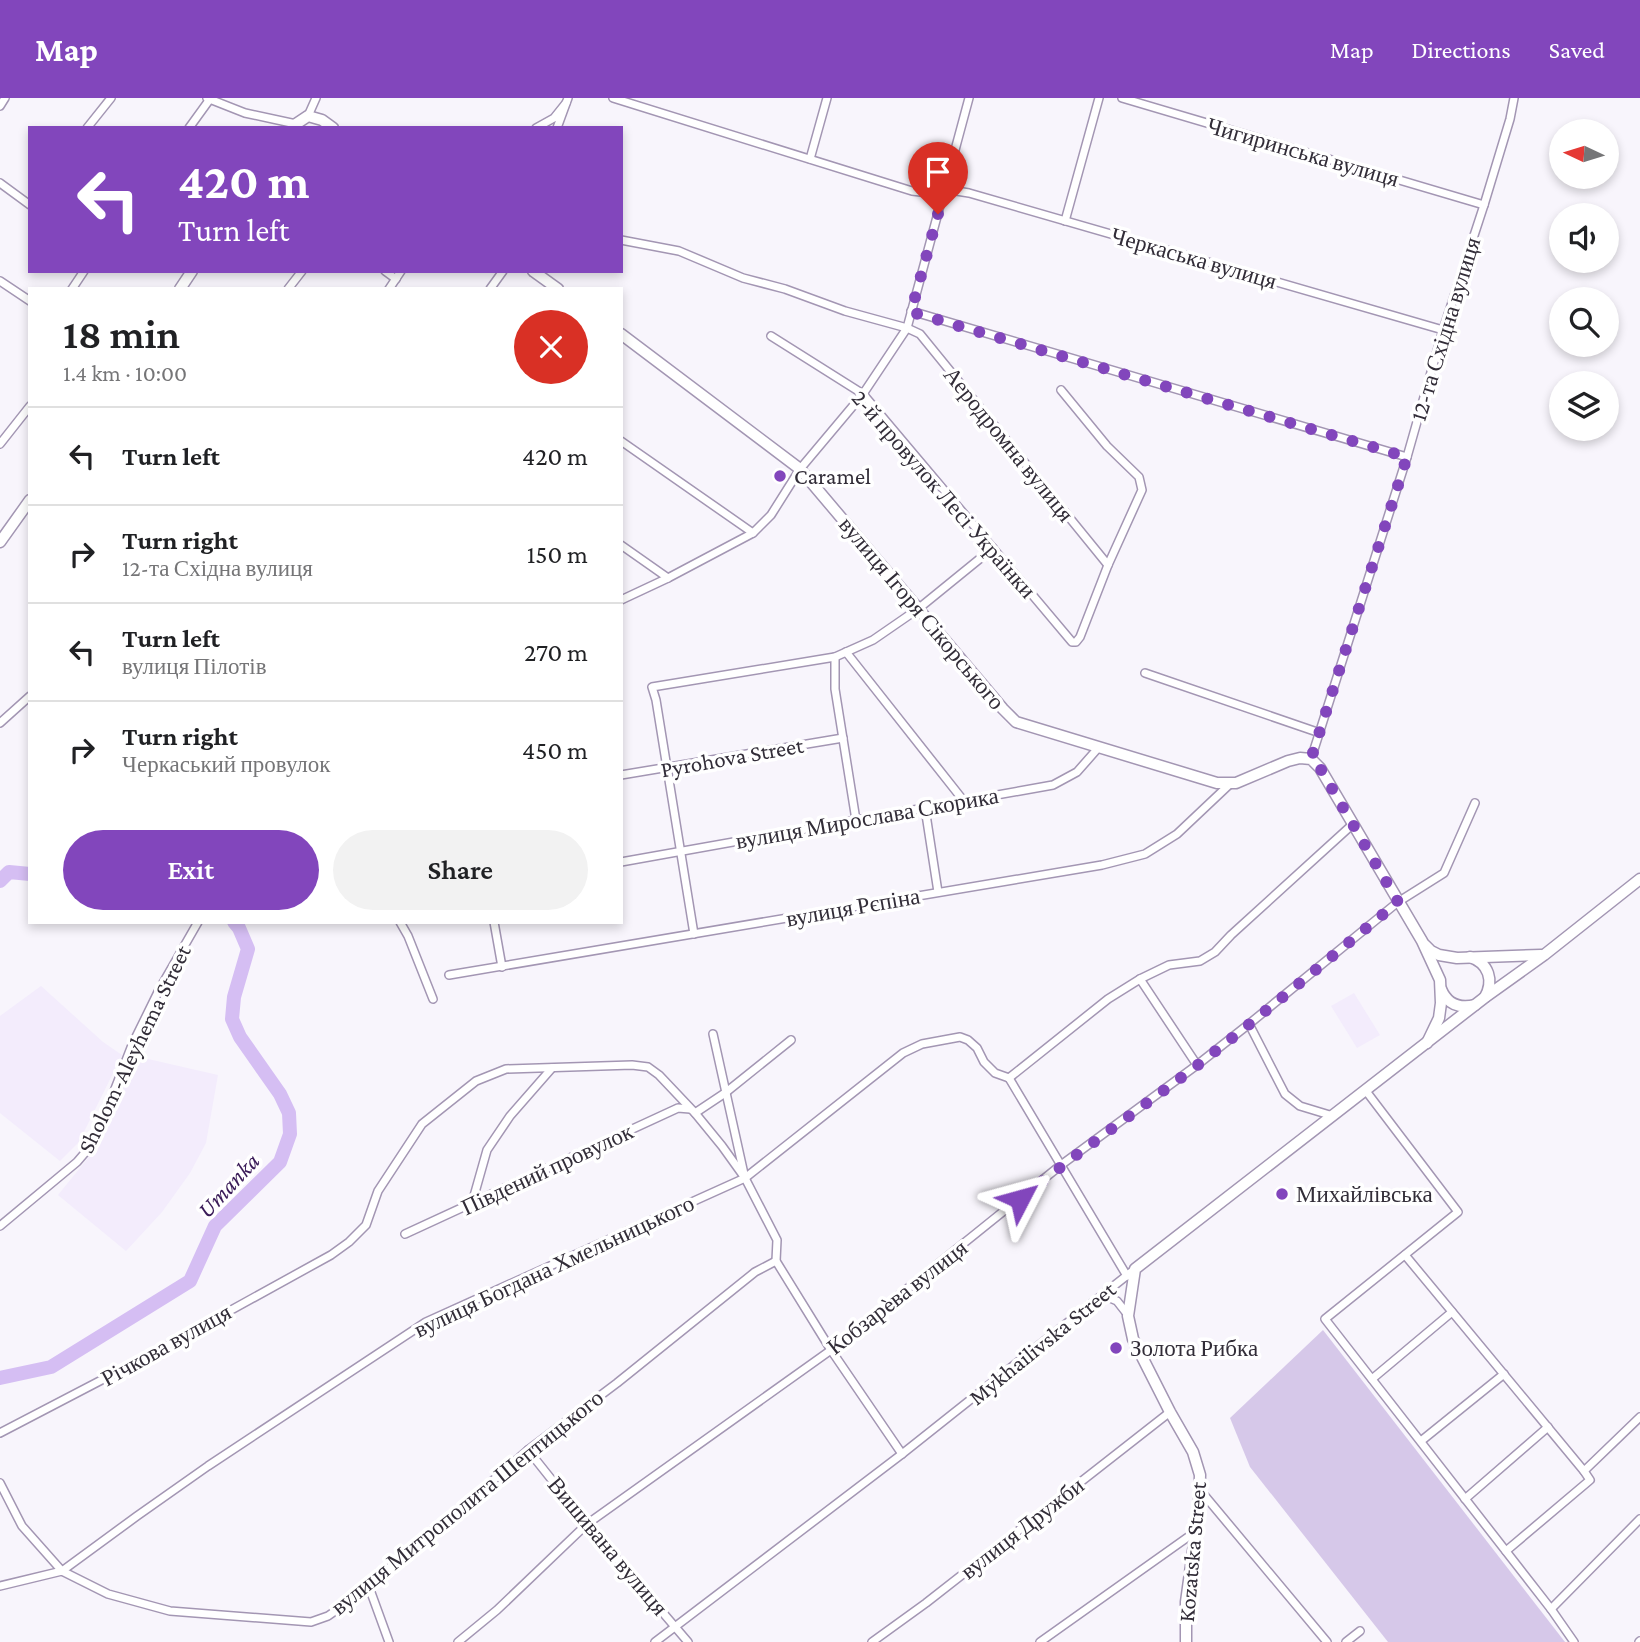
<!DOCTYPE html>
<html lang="en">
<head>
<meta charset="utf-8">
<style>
  body { margin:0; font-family:"Crimson Pro",serif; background:#f2f2f2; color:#202124; height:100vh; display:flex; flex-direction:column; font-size:26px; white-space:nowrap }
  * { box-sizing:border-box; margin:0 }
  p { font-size:23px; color:#757577 }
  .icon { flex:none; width:38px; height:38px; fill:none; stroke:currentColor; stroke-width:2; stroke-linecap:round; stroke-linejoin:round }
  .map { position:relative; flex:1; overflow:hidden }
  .sheet { position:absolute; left:28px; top:189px; width:595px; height:637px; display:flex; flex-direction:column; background:#fff; border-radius:0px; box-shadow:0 4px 10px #0003 }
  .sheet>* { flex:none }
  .hud { position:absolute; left:28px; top:28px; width:595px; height:147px; border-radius:0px; box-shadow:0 4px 10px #0003; background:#8246bc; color:#fff; overflow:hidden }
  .needle { width:46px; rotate:274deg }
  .controls { position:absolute; left:1549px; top:21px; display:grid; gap:14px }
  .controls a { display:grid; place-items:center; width:70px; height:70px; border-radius:50%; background:#fff; box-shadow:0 4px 10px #0003; font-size:35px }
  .pin { position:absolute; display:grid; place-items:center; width:60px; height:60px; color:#fff; margin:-72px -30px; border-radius:50% 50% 50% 0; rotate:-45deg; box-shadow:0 0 7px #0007 }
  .pin .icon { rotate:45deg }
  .me { position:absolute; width:77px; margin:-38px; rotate:51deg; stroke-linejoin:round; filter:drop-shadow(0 0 5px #0008) }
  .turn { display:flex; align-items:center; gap:24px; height:147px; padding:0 35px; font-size:32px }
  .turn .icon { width:91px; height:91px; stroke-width:2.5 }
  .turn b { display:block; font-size:49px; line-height:60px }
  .round { display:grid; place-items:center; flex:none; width:74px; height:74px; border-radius:37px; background:#f2f2f2 }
  .head { display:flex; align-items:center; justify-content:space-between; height:119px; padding:0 35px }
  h1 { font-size:42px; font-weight:600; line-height:52px }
  .primary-button { display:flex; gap:14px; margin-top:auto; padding:14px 35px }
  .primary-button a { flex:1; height:80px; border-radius:42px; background:#8246bc; color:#fff; font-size:28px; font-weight:600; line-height:80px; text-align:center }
  .primary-button a+a { background:#f2f2f2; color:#202124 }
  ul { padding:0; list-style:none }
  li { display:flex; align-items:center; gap:21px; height:98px; padding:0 35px; border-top:2px solid #e0e0e0 }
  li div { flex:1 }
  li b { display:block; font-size:26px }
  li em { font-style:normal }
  header { display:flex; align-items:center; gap:42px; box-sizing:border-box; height:98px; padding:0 35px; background:#8246bc; color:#fff }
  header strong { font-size:33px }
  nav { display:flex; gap:38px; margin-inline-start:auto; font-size:24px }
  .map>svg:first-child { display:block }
  .built { fill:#f3ecfc }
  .green { fill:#d6c8e9 }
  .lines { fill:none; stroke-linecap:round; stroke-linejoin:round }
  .river { stroke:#d5bef3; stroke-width:14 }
  .street-casing { stroke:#a396b3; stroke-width:10 }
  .secondary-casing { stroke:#a396b3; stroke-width:13 }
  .street { stroke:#fff; stroke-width:7 }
  .secondary { stroke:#fff; stroke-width:10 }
  .route { stroke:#8246bc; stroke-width:12; stroke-dasharray:0 21.6 }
  .poi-dot { fill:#8246bc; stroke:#fff; stroke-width:2.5 }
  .labels { text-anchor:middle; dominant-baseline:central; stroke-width:7; stroke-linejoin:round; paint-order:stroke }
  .street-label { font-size:23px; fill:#322d38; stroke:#fff }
  .poi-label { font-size:23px; fill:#322d38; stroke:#fff; text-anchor:start }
  .water-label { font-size:24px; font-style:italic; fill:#3a1b58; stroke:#fff }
</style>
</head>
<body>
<header>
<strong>Map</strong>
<nav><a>Map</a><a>Directions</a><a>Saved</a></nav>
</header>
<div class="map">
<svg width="1640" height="1544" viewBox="0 0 1640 1544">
  <rect width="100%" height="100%" fill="#f8f5fc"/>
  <!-- built -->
  <g class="built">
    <polygon points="41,888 103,944 122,957 79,1044 60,1063 0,1015 0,918"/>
    <polygon points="1354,895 1380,937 1357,950 1331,908"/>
    <polygon points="135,958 218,977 206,1045 190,1075 162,1114 126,1153 58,1097 98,1048"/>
  </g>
  <!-- green -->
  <polygon class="green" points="1323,1232 1565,1544 1388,1544 1250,1369 1230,1320"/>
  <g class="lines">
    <!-- river -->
    <g class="river">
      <polyline points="0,783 9,774 30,776"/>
      <polyline points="0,1280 51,1269 190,1183 215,1128 280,1064 290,1036 289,1015 280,996 240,939 232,921 234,899 248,851 239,830 234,824"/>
    </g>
    <defs>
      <g id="street">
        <polyline points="207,0 245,15 296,26"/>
        <polyline points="613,0 912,93 929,95 944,91 969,95 1443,232"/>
        <polyline points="1122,0 1484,107"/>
        <polyline points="0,8 5,0"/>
        <polyline points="308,18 316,0"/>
        <polyline points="87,30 111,0"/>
        <polyline points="189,30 210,1"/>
        <polyline points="536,30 554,20 566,5"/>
        <polyline points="557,30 568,0"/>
        <polyline points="810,61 827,0"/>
        <polyline points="0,85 30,107"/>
        <polyline points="1065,123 1099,0"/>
        <polyline points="621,142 679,153 743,180 785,191 845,213 907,230 920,236 1108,467"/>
        <polyline points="385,173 396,181"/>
        <polyline points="0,183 30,203"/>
        <polyline points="72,191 84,173"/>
        <polyline points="288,191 302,173"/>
        <polyline points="389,191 401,173"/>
        <polyline points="490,191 503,173"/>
        <polyline points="911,213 1407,359"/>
        <polyline points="771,238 863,296 1072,544 1076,544 1080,539 1108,467 1142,392 1139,379 1107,348 1061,292"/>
        <polyline points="621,343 753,435"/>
        <polyline points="0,346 30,308"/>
        <polyline points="621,447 668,480"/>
        <polyline points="621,502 668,480 753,435 771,417 800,371 863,296 907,230 969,0"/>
        <polyline points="846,554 963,702"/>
        <polyline points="835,559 835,591 856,722"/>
        <polyline points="1145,575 1320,635"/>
        <polyline points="0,625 30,598"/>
        <polyline points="1311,661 1407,359 1443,232 1484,107 1510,21 1514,0"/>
        <polyline points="621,677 843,640"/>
        <polyline points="925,710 938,794"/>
        <polyline points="621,764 1053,687 1077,674 1099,649"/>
        <polyline points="400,824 408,838 433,901"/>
        <polyline points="494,824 502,869"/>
        <polyline points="694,836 656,602 652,589 835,559 873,542 918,511 993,450"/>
        <polyline points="449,877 1102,767 1145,756 1177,736 1231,685"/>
        <polyline points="1140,881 1197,967"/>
        <polyline points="1249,926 1285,996 1300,1008 1333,1018"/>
        <polyline points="713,936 744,1076"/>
        <polyline points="1009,980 1108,901 1140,881 1169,867 1200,863 1215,854 1231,837 1353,726"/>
        <polyline points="1009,980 1127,1178"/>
        <polyline points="1366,993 1458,1114 1325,1221 1551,1511 1574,1544"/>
        <polyline points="695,1015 725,995 791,942"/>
        <polyline points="472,1105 487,1052 510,1018 552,970"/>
        <polyline points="0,1128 77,1064 89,1050 104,1019 132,947 159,892 198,824"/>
        <polyline points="405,1136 678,1010 690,1011"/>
        <polyline points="1405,1157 1584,1373"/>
        <polyline points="1103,1197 1117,1203 1128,1217"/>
        <polyline points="1372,1281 1452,1214"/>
        <polyline points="0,1335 186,1238 224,1216 331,1157 349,1144 366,1127 378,1093 422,1026 476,983 506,971 632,967 648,969 659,977 695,1015 722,1048 745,1080 777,1142 776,1163 831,1252 902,1356"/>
        <polyline points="1421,1343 1504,1276"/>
        <polyline points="528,1352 587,1426 688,1544"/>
        <polyline points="0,1385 22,1428 62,1473 137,1418 208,1368 426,1224 745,1080 903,955 922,946 960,939 968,942 977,950 984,964 995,975 1009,980"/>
        <polyline points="1200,1392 1327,1544"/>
        <polyline points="1465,1401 1548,1329"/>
        <polyline points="1506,1453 1590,1382 1584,1373 1640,1319"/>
        <polyline points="0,1488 62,1473 108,1496 170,1513 311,1524 328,1518 369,1489 412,1449 460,1411 528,1352 617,1285 755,1174 776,1163"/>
        <polyline points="369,1489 389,1544"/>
        <polyline points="1551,1511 1640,1421"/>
        <polyline points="458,1544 497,1512 587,1426 831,1252 1061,1067 1197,967 1249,926 1398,804 1444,775 1475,705"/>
        <polyline points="655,1544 902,1356 1135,1171"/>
        <polyline points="872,1544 926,1505 1170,1314"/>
        <polyline points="1040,1544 1195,1434"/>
        <polyline points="1346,1544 1360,1533"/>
        <polyline points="1639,1544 1640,1543"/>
      </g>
      <g id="secondary">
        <polyline points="293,30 296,26 308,18 322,22 333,30"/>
        <polyline points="533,173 558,191"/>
        <polyline points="180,191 192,173"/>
        <polyline points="621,236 800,371 1003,611 1016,624 1217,685 1236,685 1288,663 1300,660 1311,661 1320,670 1422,843 1440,882 1441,905 1439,920 1427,945"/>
        <polyline points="0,444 30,402"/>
        <polyline points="1425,847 1431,853 1439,857 1457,860 1541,857"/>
        <path d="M1470 859C1489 865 1494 883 1485 899"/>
        <path d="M1441 891C1447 906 1459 911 1475 907"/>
        <polyline points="1186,1544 1186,1504 1199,1410 1200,1377 1193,1354 1170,1314 1133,1241 1128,1218 1135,1171 1484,900 1544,857 1640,781"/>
      </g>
    </defs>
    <!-- street casing -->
    <use href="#street" class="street-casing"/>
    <!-- secondary casing -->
    <use href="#secondary" class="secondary-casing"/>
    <!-- street -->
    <use href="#street" class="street"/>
    <!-- secondary -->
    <use href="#secondary" class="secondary"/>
  </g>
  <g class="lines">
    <!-- route -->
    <path class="route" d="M938 116 911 214 1407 359 1311 661 1320 670 1398 804C1332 858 1267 913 1199 966 1140 1011 1078 1054 1020 1101"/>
  </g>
  <!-- markers -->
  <g class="poi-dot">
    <circle cx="780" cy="378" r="7"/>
    <circle cx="1282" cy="1096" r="7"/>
    <circle cx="1116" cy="1250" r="7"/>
  </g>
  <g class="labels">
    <!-- street labels -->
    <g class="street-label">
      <text transform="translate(1303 54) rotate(16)">Чигиринська вулиця</text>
      <text transform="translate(1194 160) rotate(16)">Черкаська вулиця</text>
      <text transform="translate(1445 231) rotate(-73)">12-та Східна вулиця</text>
      <text transform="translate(1009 346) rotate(51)">Аеродромна вулиця</text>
      <text transform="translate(944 396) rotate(49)">2-й провулок Лесі Українки</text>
      <text transform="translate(922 515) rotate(50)">вулиця Ігоря Сікорського</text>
      <text transform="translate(732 659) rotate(-10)">Pyrohova Street</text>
      <text transform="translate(867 720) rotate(-10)">вулиця Мирослава Скорика</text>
      <text transform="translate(853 809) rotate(-10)">вулиця Рєпіна</text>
      <text transform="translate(134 951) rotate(-64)">Sholom-Aleyhema Street</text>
      <text transform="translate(547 1071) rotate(-25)">Південий провулок</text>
      <text transform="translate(554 1168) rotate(-25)">вулиця Богдана Хмельницького</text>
      <text transform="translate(897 1199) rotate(-38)">Кобзарèва вулиця</text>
      <text transform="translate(1042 1245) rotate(-39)">Mykhailivska Street</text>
      <text transform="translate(166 1247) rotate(-29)">Річкова вулиця</text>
      <text transform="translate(467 1404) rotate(-39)">вулиця Митрополита Шептицького</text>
      <text transform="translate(1022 1430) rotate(-38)">вулиця Дружби</text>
      <text transform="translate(608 1448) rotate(50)">Вишивана вулиця</text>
      <text transform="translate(1192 1454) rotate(-85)">Kozatska Street</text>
    </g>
    <!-- poi labels -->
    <g class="poi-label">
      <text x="794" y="378">Caramel</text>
      <text x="1296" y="1096">Михайлівська</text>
      <text x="1130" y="1250">Золота Рибка</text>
    </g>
    <!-- water labels -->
    <g class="water-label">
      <text transform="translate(228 1087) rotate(-47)">Umanka</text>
    </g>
  </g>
</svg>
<div class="controls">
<a><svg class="needle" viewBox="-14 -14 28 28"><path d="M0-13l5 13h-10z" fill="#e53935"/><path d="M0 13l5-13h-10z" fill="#757577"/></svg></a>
<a><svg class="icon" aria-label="sound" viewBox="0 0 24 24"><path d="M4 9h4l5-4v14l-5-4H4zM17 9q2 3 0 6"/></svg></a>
<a><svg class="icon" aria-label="search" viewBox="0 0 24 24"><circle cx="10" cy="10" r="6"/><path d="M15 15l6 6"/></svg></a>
<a><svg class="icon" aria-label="layers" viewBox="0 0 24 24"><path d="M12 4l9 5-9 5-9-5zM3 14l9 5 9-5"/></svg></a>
</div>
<div class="pin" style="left:938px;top:116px;background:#d93025"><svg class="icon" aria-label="arrive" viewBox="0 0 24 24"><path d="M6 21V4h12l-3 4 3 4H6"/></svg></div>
<svg class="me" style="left:1020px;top:1101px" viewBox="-20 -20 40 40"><path d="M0-17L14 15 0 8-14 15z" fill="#8246bc" stroke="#fff" stroke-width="4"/></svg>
<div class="hud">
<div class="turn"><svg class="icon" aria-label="left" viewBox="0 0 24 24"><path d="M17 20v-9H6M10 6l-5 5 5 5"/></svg><div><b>420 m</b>Turn left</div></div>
</div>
<section class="sheet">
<div class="head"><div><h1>18 min</h1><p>1.4 km · 10:00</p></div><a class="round" style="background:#d93025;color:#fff"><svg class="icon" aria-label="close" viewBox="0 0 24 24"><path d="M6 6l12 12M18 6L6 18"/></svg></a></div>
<ul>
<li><svg class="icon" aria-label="left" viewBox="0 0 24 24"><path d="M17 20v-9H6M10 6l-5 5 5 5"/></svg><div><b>Turn left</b></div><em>420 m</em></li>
<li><svg class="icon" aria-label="right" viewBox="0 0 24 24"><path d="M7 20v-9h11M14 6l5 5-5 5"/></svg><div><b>Turn right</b><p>12-та Східна вулиця</p></div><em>150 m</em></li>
<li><svg class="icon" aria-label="left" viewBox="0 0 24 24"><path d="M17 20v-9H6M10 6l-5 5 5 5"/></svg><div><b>Turn left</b><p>вулиця Пілотів</p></div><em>270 m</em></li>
<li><svg class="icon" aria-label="right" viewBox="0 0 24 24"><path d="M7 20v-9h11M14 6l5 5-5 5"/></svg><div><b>Turn right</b><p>Черкаський провулок</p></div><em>450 m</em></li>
</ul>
<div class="primary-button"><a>Exit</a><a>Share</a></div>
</section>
</div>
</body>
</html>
